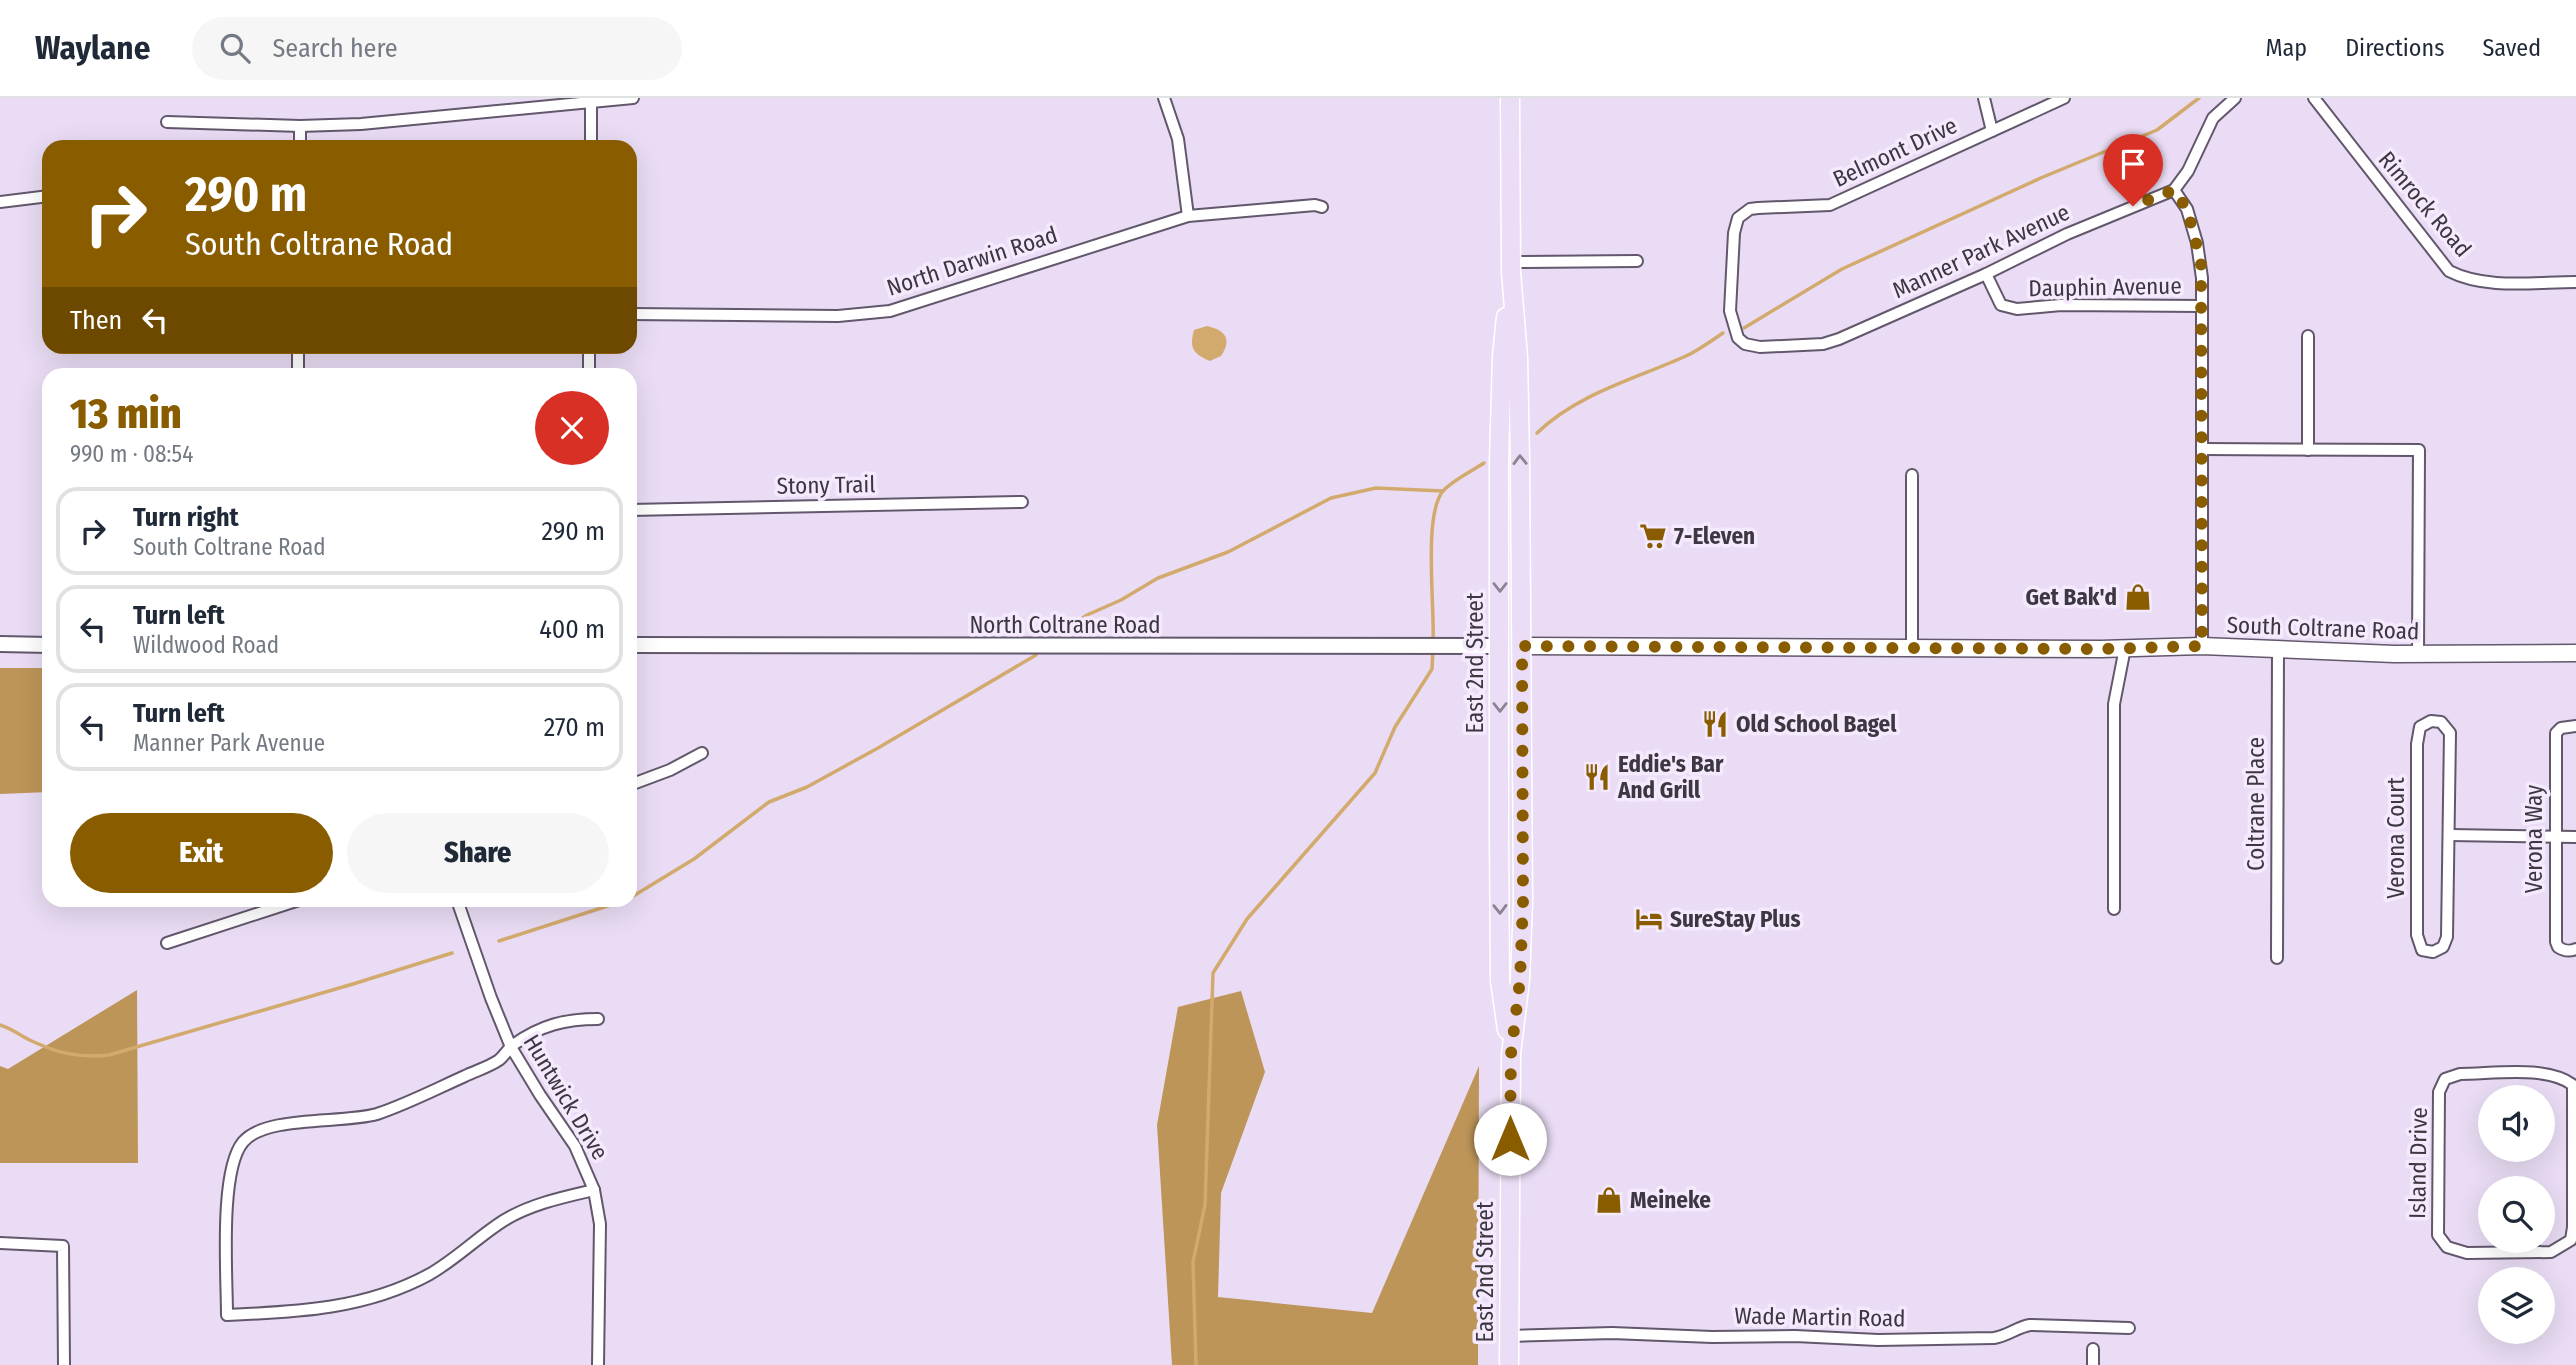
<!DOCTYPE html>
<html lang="en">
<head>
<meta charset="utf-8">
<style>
  body { margin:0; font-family:"Fira Sans Condensed",sans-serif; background:#f6f6f7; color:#1f2937; height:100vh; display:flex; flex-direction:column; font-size:26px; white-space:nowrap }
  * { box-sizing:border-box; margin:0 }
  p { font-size:23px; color:#747a83 }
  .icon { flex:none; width:38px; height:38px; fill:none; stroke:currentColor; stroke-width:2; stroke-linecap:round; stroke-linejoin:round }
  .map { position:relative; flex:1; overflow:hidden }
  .side { position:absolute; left:42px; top:270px; width:595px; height:539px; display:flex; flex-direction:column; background:#fff; border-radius:21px; box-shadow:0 7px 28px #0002 }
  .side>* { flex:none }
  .banner { position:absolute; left:42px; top:42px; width:595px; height:214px; border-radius:21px; box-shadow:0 7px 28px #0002; background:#895c00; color:#fff; overflow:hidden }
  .tools { position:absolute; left:2478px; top:987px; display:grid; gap:14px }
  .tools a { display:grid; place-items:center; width:77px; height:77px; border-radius:50%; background:#fff; box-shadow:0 7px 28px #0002; font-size:35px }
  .pin { position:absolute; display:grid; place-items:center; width:60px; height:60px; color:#fff; margin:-72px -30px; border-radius:50% 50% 50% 0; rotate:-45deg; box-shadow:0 0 7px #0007 }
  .pin .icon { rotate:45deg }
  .me { position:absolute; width:77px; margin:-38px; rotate:0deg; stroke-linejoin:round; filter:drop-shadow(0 0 5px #0008) }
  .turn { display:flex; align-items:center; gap:24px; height:147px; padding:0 28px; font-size:32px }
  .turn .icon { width:91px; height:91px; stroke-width:2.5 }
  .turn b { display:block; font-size:49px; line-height:60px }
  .then { display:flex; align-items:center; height:66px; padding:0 28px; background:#0003; gap:14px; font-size:26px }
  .round { display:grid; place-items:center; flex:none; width:74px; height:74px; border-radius:37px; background:#f6f6f7 }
  .summary { display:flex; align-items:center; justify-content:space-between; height:119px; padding:0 28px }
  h1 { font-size:42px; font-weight:800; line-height:52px; color:#895c00 }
  .cta { display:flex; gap:14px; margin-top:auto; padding:14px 28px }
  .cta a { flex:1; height:80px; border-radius:42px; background:#895c00; color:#fff; font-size:28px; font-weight:800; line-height:80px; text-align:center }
  .cta a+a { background:#f6f6f7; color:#1f2937 }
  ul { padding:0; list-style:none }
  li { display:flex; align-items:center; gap:21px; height:88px; margin:0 14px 10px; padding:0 14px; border:4px solid #e0e1e3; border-radius:21px }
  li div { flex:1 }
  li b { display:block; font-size:26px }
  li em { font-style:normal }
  header { display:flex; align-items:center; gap:42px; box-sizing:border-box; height:98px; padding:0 35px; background:#fff; border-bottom:2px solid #e0e1e3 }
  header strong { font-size:33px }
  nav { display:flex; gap:38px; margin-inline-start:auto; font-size:24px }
  .search { width:490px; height:63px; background:#f6f6f7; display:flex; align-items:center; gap:18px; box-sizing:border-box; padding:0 24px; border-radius:38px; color:#747a83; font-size:26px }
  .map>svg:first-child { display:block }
  .forest { fill:#bd9559 }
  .water { fill:#d3aa6e }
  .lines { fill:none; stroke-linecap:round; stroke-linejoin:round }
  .stream { stroke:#d3aa6e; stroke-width:3.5 }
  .minor-casing { stroke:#62576b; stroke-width:14 }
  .tertiary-casing { stroke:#62576b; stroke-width:18 }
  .secondary-casing { stroke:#62576b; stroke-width:19 }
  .primary-casing { stroke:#fff; stroke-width:21 }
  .minor { stroke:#fff; stroke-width:10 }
  .tertiary { stroke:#fff; stroke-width:14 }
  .secondary { stroke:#fff; stroke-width:16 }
  .primary { stroke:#ebddf6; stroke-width:18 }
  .oneway { stroke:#8b8292 }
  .route { stroke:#895c00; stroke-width:12; stroke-dasharray:0 21.6 }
  .labels { text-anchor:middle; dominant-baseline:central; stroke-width:7; stroke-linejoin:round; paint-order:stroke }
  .street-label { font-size:23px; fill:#3c3740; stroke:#f5eafd }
  .poi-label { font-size:23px; font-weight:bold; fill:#3c3740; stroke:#f5eafd; text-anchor:start }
</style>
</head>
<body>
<header>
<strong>Waylane</strong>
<div class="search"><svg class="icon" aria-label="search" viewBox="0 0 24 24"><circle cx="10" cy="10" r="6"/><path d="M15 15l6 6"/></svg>Search here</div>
<nav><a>Map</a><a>Directions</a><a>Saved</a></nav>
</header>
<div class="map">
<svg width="2576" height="1267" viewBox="0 0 2576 1267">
  <rect width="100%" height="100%" fill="#e9dcf4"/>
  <!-- forest -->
  <g class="forest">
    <polygon points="0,570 49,570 49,694 0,696"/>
    <polygon points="137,892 138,1065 0,1065 0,968 8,971"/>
    <polygon points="1241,893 1265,974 1221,1095 1218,1199 1372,1215 1479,968 1478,1267 1172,1267 1157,1027 1178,909"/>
  </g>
  <!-- water -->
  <path class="water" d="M1207 228C1224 232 1233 240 1221 258L1210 263C1193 256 1189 250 1194 232Z"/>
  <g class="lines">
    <!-- stream -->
    <g class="stream">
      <polyline points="1744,230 1842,171 2043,79 2157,32 2199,0"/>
      <path d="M1537 335C1577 296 1635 281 1686 258 1699 252 1711 243 1723 235"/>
      <polyline points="1056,538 1087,517 1121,502 1158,480 1228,454 1331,400 1376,390 1443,393"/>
      <path d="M1433 543C1435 509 1423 417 1443 393 1453 382 1472 373 1484 365"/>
      <polyline points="630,800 694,761 769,704 807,689 878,650 1036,557"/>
      <polyline points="499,843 626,802"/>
      <path d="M0 927C13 931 22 939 34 944 60 956 81 960 109 957L353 886 452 855"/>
      <polyline points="1196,1267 1193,1164 1205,1107 1213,875 1247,821 1375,675 1395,629 1432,571 1433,550"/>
    </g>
    <defs>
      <g id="minor">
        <polyline points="1164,0 1178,41 1188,118"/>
        <polyline points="1984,0 1992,33"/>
        <polyline points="2064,0 1830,107 1758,110 1750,111 1738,120 1734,135 1730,213 1738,240 1745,246 1760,249 1823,246 1839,241 1986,176 2067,136 2174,92 2188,73 2213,20 2235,0"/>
        <path d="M2314 0 2449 173C2486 192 2535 184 2576 184"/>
        <polyline points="167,24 300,28 361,26 633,0"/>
        <polyline points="300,49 300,28"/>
        <polyline points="591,49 591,5"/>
        <polyline points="2174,92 2187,111 2197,145 2202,180 2202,548"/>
        <polyline points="0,104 49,98"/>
        <polyline points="1511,164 1637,163"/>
        <polyline points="1986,176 2001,207 2017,211 2061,207 2202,208"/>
        <polyline points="630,216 838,218 890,213 1188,118 1315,107 1322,109"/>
        <polyline points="2308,238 2308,352"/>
        <polyline points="298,276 298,248"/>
        <polyline points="589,276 589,248"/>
        <polyline points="2202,351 2419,352 2418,556"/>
        <polyline points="630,412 1022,404"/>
        <polyline points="1912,550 1912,377"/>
        <polygon points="2431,623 2441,624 2450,635 2447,839 2443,849 2433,854 2422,852 2417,837 2417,646 2420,629"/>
        <path d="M2576 628 2561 630 2556 635V844L2558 849C2564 853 2569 854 2576 851"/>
        <polyline points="630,687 670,672 702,655"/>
        <polyline points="2450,737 2576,739"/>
        <polyline points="457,802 491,900 511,949 540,997 575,1048 594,1092 600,1126 598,1267"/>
        <polyline points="2114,811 2114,606 2125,550"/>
        <polyline points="167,845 299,802"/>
        <polyline points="2277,860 2278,552"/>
        <path d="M2460 976C2493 976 2547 967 2573 987V1129L2571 1142 2551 1154 2467 1155 2447 1149 2438 1137 2439 994 2445 981Z"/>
        <path d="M594 1092C564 1099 530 1106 503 1123 478 1139 456 1161 430 1176 366 1211 298 1214 227 1217 227 1178 219 1073 243 1044 266 1017 342 1026 377 1016 407 1006 436 991 465 978 475 973 489 969 499 962 504 958 508 951 513 947 541 927 565 921 598 921"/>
        <polyline points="0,1145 63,1148 64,1267"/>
        <path d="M1509 1238 1612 1235 1712 1239 1795 1238 1878 1242 1994 1240C2008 1238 2017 1229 2030 1227L2129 1230"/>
        <polyline points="2093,1251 2093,1267"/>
      </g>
      <g id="tertiary">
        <polyline points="0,546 49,547"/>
        <polyline points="630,547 1500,548"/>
      </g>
      <polyline id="secondary" points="1522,548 2101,551 2202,548 2394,556 2576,555"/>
      <g id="primary">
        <polyline points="1506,219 1502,258 1499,364 1499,735 1500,883 1507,932"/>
        <polyline points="1509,1267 1511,956 1520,882 1523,804 1520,361 1518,259 1511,174 1510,0"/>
      </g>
    </defs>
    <!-- minor casing -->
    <use href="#minor" class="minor-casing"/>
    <!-- tertiary casing -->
    <use href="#tertiary" class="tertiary-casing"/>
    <!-- secondary casing -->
    <use href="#secondary" class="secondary-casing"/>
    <!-- primary casing -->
    <use href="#primary" class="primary-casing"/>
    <!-- minor -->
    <use href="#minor" class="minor"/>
    <!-- tertiary -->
    <use href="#tertiary" class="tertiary"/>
    <!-- secondary -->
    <use href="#secondary" class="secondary"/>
    <!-- primary -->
    <use href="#primary" class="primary"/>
  </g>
  <!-- one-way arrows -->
  <defs><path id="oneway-chevron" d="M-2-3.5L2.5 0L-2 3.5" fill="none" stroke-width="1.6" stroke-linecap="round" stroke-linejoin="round" transform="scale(1.75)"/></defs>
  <g class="oneway">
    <use href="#oneway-chevron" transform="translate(1520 362) rotate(-91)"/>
    <use href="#oneway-chevron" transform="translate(1500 489) rotate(90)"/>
    <use href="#oneway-chevron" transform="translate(1500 609) rotate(90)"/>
    <use href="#oneway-chevron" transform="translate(1500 811) rotate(89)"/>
  </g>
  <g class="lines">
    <!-- route -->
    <polyline class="route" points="1510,1041 1511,956 1520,882 1523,804 1522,548 2101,551 2202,548 2201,164 2187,111 2174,92 2133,108"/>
  </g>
  <!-- icons -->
  <defs>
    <symbol id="supermarket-bare" viewBox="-9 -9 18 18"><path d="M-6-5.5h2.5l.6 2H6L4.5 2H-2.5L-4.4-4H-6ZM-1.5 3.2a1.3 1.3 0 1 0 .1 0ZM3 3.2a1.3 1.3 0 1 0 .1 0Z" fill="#895c00" stroke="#f5eafd" stroke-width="2.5" paint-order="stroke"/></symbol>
    <symbol id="shop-bare" viewBox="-9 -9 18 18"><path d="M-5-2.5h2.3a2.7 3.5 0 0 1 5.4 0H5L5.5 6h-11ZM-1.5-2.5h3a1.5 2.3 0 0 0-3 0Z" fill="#895c00" stroke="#f5eafd" stroke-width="2.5" paint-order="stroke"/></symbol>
    <symbol id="restaurant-bare" viewBox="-9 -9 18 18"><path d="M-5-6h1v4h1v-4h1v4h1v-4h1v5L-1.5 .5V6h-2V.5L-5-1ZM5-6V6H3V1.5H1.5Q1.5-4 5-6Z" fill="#895c00" stroke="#f5eafd" stroke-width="2.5" paint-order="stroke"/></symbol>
    <symbol id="hotel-bare" viewBox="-9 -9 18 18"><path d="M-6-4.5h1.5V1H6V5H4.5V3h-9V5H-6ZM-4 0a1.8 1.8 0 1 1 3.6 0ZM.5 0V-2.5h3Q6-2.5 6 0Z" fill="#895c00" stroke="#f5eafd" stroke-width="2.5" paint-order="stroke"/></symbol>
  </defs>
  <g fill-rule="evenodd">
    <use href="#supermarket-bare" x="1634" y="419" width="38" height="38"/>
    <use href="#shop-bare" x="2119" y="480" width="38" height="38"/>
    <use href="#restaurant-bare" x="1696" y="607" width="38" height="38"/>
    <use href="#restaurant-bare" x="1578" y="660" width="38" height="38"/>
    <use href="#hotel-bare" x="1630" y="802" width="38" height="38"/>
    <use href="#shop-bare" x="1590" y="1083" width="38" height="38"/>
  </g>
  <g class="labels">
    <!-- street labels -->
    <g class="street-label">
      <text transform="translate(1895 54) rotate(-25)">Belmont Drive</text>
      <text transform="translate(2425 106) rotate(50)">Rimrock Road</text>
      <text transform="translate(1981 153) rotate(-25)">Manner Park Avenue</text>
      <text transform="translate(972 163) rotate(-18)">North Darwin Road</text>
      <text transform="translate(2105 189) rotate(-1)">Dauphin Avenue</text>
      <text transform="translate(826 387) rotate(-1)">Stony Trail</text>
      <text x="1065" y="527">North Coltrane Road</text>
      <text transform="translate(2323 530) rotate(2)">South Coltrane Road</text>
      <text transform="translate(1475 565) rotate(-90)">East 2nd Street</text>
      <text transform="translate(2256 706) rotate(-90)">Coltrane Place</text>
      <text transform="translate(2396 740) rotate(-90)">Verona Court</text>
      <text transform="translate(2534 741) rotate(-90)">Verona Way</text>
      <text transform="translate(566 999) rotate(59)">Huntwick Drive</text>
      <text transform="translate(2418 1065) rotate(-89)">Island Drive</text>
      <text transform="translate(1485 1174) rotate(-90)">East 2nd Street</text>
      <text transform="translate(1820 1219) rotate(1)">Wade Martin Road</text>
    </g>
    <!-- poi labels -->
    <g class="poi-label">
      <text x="1674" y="438">7-Eleven</text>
      <text x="2117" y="499" text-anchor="end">Get Bak'd</text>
      <text x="1736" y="626">Old School Bagel</text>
      <text x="1618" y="666">Eddie's Bar<tspan x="1618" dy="26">And Grill</tspan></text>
      <text x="1670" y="821">SureStay Plus</text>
      <text x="1630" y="1102">Meineke</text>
    </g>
  </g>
</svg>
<div class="tools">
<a><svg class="icon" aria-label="sound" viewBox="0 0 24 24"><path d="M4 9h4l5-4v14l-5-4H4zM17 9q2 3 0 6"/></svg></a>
<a><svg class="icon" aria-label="search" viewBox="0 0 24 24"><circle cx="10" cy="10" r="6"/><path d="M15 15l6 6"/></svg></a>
<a><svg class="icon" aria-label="layers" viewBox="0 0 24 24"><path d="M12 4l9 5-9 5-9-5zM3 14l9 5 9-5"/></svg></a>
</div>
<div class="pin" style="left:2133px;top:108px;background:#d93025"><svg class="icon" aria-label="arrive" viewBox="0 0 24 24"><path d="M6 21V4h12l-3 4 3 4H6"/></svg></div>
<svg class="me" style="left:1510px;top:1041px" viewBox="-20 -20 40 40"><circle r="19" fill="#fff"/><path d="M0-13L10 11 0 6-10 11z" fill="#895c00"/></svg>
<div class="banner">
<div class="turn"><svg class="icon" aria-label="right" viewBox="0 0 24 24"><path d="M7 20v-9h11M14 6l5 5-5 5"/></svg><div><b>290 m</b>South Coltrane Road</div></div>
<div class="then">Then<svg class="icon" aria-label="left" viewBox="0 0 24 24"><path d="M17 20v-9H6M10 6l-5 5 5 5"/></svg></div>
</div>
<section class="side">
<div class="summary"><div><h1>13 min</h1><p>990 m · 08:54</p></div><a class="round" style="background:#d93025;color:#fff"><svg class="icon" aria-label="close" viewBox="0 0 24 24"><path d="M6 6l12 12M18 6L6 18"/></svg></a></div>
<ul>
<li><svg class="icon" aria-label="right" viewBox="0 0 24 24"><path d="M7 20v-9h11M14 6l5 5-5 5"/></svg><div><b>Turn right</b><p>South Coltrane Road</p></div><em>290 m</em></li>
<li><svg class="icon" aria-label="left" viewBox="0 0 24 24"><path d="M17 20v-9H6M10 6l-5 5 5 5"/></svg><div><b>Turn left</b><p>Wildwood Road</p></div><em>400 m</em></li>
<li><svg class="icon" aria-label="left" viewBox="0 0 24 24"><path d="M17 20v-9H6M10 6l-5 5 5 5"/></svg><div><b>Turn left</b><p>Manner Park Avenue</p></div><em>270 m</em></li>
</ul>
<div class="cta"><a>Exit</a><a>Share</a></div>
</section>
</div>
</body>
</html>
